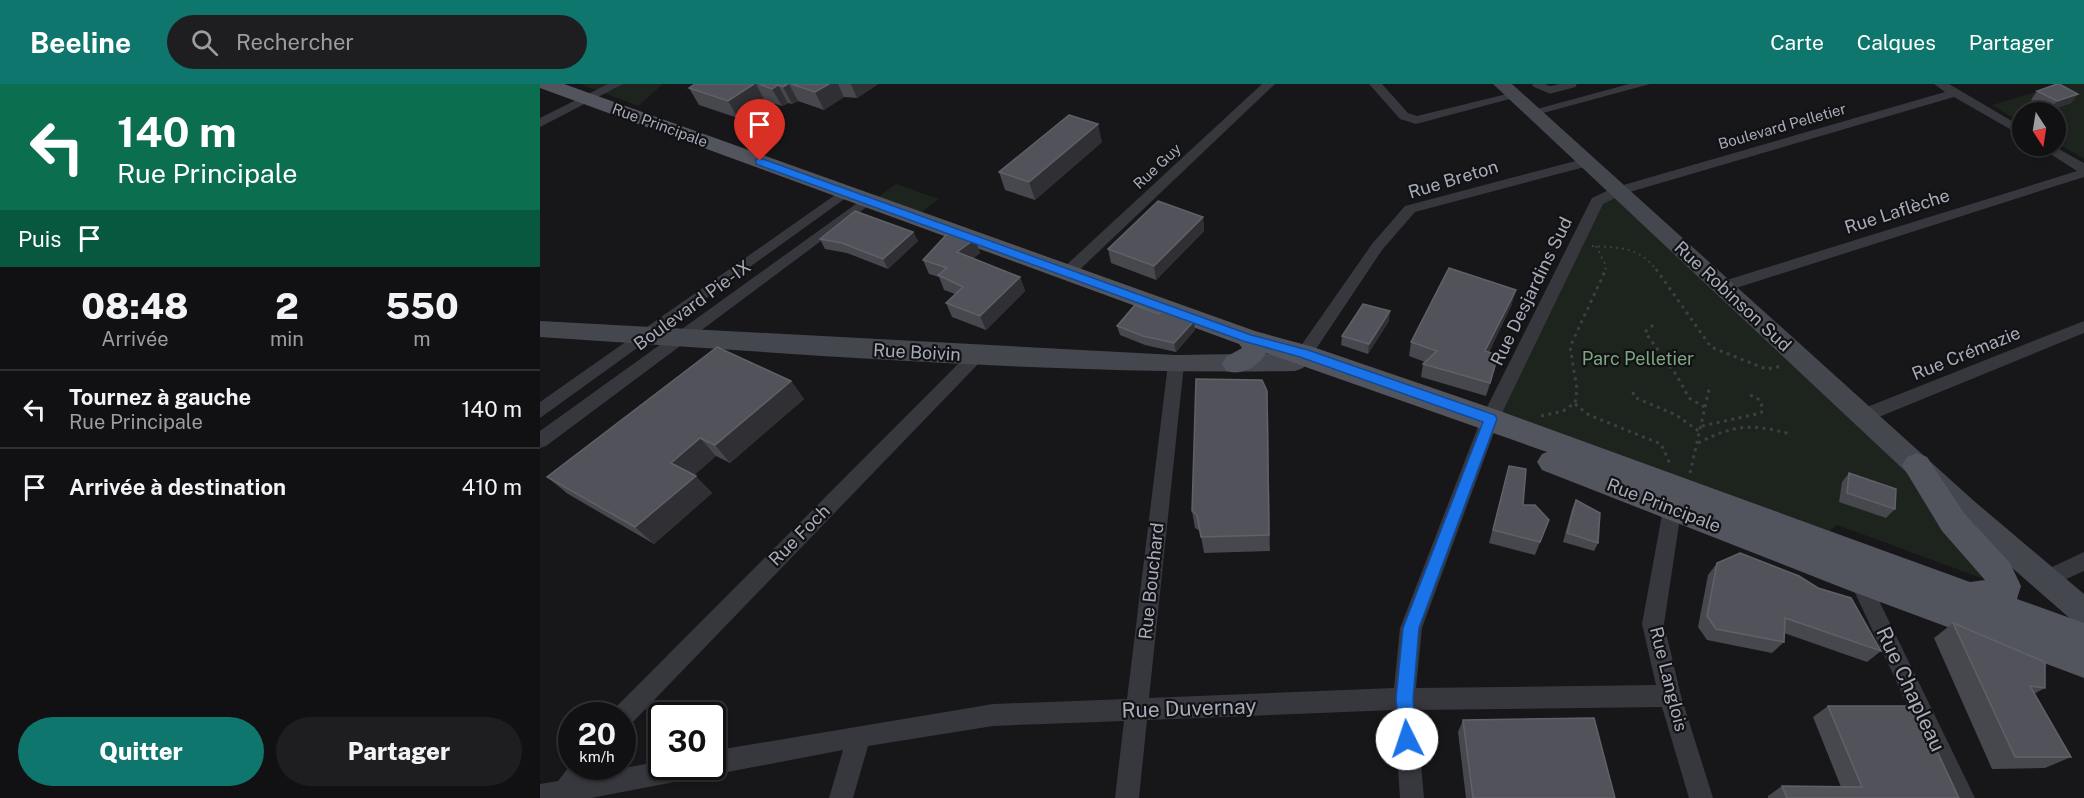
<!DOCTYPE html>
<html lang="fr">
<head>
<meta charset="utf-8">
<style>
  body { margin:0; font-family:"Public Sans",sans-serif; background:#1e1e21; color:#f1f3f6; height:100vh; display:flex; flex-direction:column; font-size:22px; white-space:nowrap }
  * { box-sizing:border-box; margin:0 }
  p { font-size:20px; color:#9c9da0 }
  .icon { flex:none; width:33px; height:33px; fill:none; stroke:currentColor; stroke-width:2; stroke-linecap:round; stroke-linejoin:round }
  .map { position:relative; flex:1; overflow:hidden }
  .details { display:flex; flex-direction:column; background:#111013; width:540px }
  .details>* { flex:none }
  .top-card { background:#0b6e4f; color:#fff; overflow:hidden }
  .needle { width:39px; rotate:168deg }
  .fabs { position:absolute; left:1472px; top:18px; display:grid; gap:12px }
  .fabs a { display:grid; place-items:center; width:54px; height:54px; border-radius:50%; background:#111013; box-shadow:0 2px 4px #0004,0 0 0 2px #303033; font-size:30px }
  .speed { position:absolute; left:18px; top:618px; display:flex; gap:12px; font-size:30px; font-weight:700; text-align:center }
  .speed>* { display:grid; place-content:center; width:78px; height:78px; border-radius:50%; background:#111013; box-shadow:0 2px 4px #0004,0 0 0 2px #303033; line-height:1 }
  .speed small { font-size:15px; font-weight:400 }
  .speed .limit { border:3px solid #111; border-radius:9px; background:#fff; color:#111 }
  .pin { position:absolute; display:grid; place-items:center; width:51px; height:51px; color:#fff; margin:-62px -26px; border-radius:50% 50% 50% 0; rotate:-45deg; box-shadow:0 0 6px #0007 }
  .pin .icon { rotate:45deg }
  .me { position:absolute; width:66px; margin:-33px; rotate:356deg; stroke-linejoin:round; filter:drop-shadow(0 0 4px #0008) }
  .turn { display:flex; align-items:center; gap:21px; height:126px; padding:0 18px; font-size:27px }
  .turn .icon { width:78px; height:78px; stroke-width:2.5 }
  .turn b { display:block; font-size:42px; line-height:51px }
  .then { display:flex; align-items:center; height:57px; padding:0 18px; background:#0003; gap:12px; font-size:22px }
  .eta { display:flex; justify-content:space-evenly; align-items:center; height:102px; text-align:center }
  .eta b { font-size:36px; font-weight:800; line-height:42px }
  .cta { display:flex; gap:12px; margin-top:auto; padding:12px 18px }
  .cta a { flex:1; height:69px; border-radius:36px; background:#0f766e; color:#fff; font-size:24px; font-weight:800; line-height:69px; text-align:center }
  .cta a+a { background:#1e1e21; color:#f1f3f6 }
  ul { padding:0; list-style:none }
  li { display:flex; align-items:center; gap:18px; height:78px; padding:0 18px; border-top:2px solid #303033 }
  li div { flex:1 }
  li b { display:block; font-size:22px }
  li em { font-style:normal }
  header { display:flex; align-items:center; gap:36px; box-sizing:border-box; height:84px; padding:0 30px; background:#0f766e; color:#fff }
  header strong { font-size:28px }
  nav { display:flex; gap:33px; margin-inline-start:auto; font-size:21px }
  .search { width:420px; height:54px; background:#1e1e21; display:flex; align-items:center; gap:15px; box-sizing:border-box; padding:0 21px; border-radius:33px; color:#9c9da0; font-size:22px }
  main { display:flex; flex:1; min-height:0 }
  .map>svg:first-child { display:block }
  .green { fill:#1c241d }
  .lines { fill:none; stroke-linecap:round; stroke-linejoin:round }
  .path-far1 { stroke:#3d3f45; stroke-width:2; stroke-dasharray:2 4; stroke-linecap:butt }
  .path { stroke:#3d3f45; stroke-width:3; stroke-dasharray:3 4.5; stroke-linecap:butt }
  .lane { stroke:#37383e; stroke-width:7 }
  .street { fill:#37383e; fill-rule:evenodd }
  .secondary { fill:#45474f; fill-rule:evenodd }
  .primary { fill:#53555e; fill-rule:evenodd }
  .wall { fill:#47484e }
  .shaded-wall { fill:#303034 }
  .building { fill:#52535a; stroke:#5f6169; stroke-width:1.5 }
  .route { fill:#1a73e8; stroke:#114b97; stroke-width:1.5 }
  .labels { text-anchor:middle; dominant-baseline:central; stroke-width:4.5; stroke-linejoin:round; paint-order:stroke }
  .far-street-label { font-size:15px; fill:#a7acba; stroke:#121114 }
  .street-label { font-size:18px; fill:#a7acba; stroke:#121114 }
  .park-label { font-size:18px; fill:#7ca780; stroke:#121114 }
  .near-street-label { font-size:21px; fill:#a7acba; stroke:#121114 }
</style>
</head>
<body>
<header>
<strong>Beeline</strong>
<div class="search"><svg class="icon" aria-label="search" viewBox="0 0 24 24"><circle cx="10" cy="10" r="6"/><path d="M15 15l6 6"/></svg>Rechercher</div>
<nav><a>Carte</a><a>Calques</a><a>Partager</a></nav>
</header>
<main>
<section class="details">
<div class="top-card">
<div class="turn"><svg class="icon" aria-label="left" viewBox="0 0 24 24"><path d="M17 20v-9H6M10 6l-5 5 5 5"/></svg><div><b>140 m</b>Rue Principale</div></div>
<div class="then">Puis<svg class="icon" aria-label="arrive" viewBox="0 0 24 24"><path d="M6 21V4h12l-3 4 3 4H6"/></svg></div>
</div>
<div class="eta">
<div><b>08:48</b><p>Arrivée</p></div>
<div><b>2</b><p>min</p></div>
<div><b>550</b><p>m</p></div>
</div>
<ul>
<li><svg class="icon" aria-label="left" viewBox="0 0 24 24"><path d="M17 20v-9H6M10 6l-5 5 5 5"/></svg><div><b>Tournez à gauche</b><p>Rue Principale</p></div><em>140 m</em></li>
<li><svg class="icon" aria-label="arrive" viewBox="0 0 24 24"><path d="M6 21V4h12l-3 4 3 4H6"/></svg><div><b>Arrivée à destination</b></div><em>410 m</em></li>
</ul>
<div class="cta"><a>Quitter</a><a>Partager</a></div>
</section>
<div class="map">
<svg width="1544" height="714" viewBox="0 0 1544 714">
  <rect width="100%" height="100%" fill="#171619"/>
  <!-- green -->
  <g class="green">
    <polygon points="40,0 123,0 98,22"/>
    <polygon points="1523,0 1544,0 1544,75 1515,58 1515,28 1482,28 1482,39 1452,21"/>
    <polygon points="356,100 399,115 382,128 338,113"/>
    <polygon points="1078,107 1420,430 1452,498 1297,441 1282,453 950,335 1057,117"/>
  </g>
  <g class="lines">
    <!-- path-far1 -->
    <g class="path-far1">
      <path d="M1052 162C1080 164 1099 162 1117 187"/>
      <polyline points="1056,162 1066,182 1065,187"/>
    </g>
    <!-- path -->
    <g class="path">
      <polyline points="1116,185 1171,263 1226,285 1243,282"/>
      <polyline points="1113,241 1105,248 1137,292 1149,314 1166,324"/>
      <polyline points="1093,308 1094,313 1136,331 1160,348"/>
      <polyline points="1035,320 1049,331 1121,360 1130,380"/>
      <polyline points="1001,332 1023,327 1035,319 1037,305 1030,263 1066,185"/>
      <polyline points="1162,342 1221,329 1223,325 1220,316 1206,309"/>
      <path d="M1158 359C1194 341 1211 339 1250 350"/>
      <polyline points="1150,389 1170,301"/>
    </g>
    <!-- lane -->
    <polyline class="lane" points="996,0 1010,6 1033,0"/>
    <!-- street -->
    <g class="street">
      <polygon points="68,0 83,0 0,43 0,34"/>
      <polygon points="722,0 735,0 532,193 522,193 519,189 522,185"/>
      <polygon points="829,0 842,0 868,29 877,32 975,8 981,12 876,40 860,35"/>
      <polygon points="1089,0 1110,0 992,32 986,28"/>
      <polygon points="1394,0 1409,0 1482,43 1482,52 1414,13 1083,110 1063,120 959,335 882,544 876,604 1116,601 1102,540 1125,414 1127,408 1134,406 1141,408 1143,414 1124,540 1141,612 1173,714 1149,714 1122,623 876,626 884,714 860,714 854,626 607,636 599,714 575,714 584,637 453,642 328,662 313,714 289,714 303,666 172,691 164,688 155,694 51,714 0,714 0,700 18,697 32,679 32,682 56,682 52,690 122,677 122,682 172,682 172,667 453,620 587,615 628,280 636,274 644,280 609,614 854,604 860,544 941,335 1052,114 1073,104 1405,8"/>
      <polygon points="1498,62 1513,62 1544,79 1544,93 1187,207 1182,208 1174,203 1177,199 1537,87"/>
      <polygon points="1047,74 1054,78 1052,81 875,128 842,166 770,274 761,282 749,282 747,278 758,266 832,160 865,122"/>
      <polygon points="305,104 312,108 310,111 0,334 0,318"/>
      <polygon points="327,112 334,116 332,119 6,362 0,364 0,347"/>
      <polygon points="1544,237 1544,249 1329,337 1317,337 1314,332 1317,327"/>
      <polygon points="437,265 443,267 445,271 443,275 90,641 82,644 82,632 71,632 74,625 431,267"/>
      <polygon points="1544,468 1544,487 1504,505 1497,502 1494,496 1497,490"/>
      <polygon points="1319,487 1326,490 1435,714 1411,714 1309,496 1312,490"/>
    </g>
    <!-- secondary -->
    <g class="secondary">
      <polygon points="953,0 972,0 1434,417 1544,510 1544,541 1534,538 1414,433"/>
      <path d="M0 237 636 271 755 269 763 272 767 278 763 284 755 287C503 291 251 269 0 253Z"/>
    </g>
    <!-- primary -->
    <path class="primary" d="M0 0H24L715 247 773 263 960 327 1430 498 1445 496 1402 447 1362 381 1367 373 1377 369 1387 373 1424 429 1470 479 1481 502 1477 515 1544 539V594L1308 506 1002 386 997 378 1002 370 1007 368 726 269C718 283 702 292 686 287L682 280 686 273 702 264 699 260 0 4Z"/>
  </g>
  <!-- wall -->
  <g class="wall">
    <polygon points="155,0 338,0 317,14 304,13 284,26 258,17 252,20 248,19 242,22 225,17 198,34 159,21 149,4"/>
    <polygon points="1497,7 1538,10 1531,19 1510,26 1491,16"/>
    <polygon points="562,58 495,116 465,106 459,88"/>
    <polygon points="663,133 664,147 616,196 571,179 568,165"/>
    <polygon points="373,148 378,157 348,185 307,169 285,165 280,155"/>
    <polygon points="435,155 440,169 433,174 480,193 485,207 446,246 412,233 406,219 415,210 404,206 399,193 389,190 383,176"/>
    <polygon points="972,220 949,268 955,285 946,312 881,293 883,280 885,278 869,272 871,258"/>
    <polygon points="619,230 654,237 655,246 636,268 605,261 580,251 577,242"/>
    <polygon points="849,237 828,270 801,261 802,252"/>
    <polygon points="251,297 264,315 190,379 176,372 154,391 172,409 114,460 28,410 7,393"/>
    <polygon points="728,325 730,467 664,469 660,447 655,444 652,427"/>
    <polygon points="969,382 983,421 1009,436 995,471 949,459"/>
    <polygon points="1309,389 1355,425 1346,434 1299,418 1302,398"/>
    <polygon points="1036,416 1058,459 1054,467 1023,458 1032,425"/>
    <polygon points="1177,479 1341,567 1327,578 1244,549 1244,558 1232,569 1167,556 1158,543 1168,491"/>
    <polygon points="1413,539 1505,604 1494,610 1531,673 1505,684 1452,685 1394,554"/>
    <polygon points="1288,622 1419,714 1228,714 1228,712 1242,702 1301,703 1273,633"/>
    <polygon points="923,636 1075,714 926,714 918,648"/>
  </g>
  <!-- shaded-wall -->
  <g class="shaded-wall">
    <polygon points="214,0 216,0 225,17 198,34 188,17"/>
    <polygon points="248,0 249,0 258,17 252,20 243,3"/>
    <polygon points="289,0 298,0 304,13 284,26 275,8"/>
    <polygon points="311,0 338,0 317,14"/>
    <polygon points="238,1 248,19 242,22 232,5"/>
    <polygon points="1538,10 1531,19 1510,26 1517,17"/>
    <polygon points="558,40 562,58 495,116 489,98"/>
    <polygon points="663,133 664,147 616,196 614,182"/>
    <polygon points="373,148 378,157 348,185 343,175"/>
    <polygon points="435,155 440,169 423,182 417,168"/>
    <polygon points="480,193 485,207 446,246 440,232"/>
    <polygon points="976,206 972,220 942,281 945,267"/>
    <polygon points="850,227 849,237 828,270 829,260"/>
    <polygon points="654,237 655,246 636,268 634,259"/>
    <polygon points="958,271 955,285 946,312 950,299"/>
    <polygon points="251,297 264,315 190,379 175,361"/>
    <polygon points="727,307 728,325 730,467 729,451"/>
    <polygon points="160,354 176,372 148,396 131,379"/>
    <polygon points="156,392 172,409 114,460 95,443"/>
  </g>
  <!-- building -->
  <g class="building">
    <polygon points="155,0 214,0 188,17 149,4"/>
    <polygon points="219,0 248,0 243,3 238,1 232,5"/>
    <polygon points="251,0 289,0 275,8"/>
    <polygon points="1517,0 1519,0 1538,10 1517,17 1497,7"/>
    <polygon points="529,31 558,40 489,98 459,88"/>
    <polygon points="618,117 663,133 614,182 568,165"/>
    <polygon points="315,127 373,148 343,175 302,159 280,155"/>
    <polygon points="407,150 435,155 417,168 480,193 440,232 406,219 423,203 398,191 407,184 383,176"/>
    <polygon points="909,184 976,206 945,267 958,271 950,299 883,280 897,267 871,258"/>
    <polygon points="823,220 850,227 829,260 802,252"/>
    <polygon points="595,221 619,230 622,225 654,237 634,259 603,252 577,242"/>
    <polygon points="177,263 251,297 175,361 160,354 131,379 156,392 95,443 7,393"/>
    <polygon points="656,295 722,296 727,307 729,451 661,453 657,431 652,427"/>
    <polygon points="969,382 986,385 983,421 995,421 1009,436 1000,458 953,446"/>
    <polygon points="1309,389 1356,405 1355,425 1307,409"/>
    <polygon points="1036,416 1060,429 1058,459 1027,449"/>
    <polygon points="1200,469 1259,492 1278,504 1311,514 1341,567 1245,534 1244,558 1176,545 1167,532 1177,479"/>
    <polygon points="1413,539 1505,578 1505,604 1490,602 1531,673 1475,673"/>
    <polygon points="1288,622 1376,622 1419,714 1247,714 1242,702 1322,703"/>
    <polygon points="1054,634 1075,714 933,714 923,636"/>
  </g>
  <!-- route -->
  <polygon class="route" points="216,75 223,75 711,251 768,266 955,331 957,335 879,544 873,615 876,655 873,661 867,664 861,661 856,615 863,544 943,338 760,273 703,257 216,80"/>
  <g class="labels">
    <!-- far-street labels -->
    <g class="far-street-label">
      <text transform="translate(120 41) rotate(20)">Rue Principale</text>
      <text transform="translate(1242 42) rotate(-16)">Boulevard Pelletier</text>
      <text transform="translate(617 82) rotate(-43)">Rue Guy</text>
    </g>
    <!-- street labels -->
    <g class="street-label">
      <text transform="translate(913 95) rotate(-17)">Rue Breton</text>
      <text transform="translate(1357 127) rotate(-18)">Rue Laflèche</text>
      <text transform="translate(991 207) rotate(-64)">Rue Desjardins Sud</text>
      <text transform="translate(1193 212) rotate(43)">Rue Robinson Sud</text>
      <text transform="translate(152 221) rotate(-36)">Boulevard Pie-IX</text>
      <text transform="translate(377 268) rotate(3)">Rue Boivin</text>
      <text transform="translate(1426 269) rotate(-22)">Rue Crémazie</text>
      <text transform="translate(1124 421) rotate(21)">Rue Principale</text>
      <text transform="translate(259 451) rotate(-45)">Rue Foch</text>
      <text transform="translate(611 497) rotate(-84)">Rue Bouchard</text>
      <text transform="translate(1129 595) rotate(76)">Rue Langlois</text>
    </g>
    <!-- park labels -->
    <g class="park-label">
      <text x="1098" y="274">Parc Pelletier</text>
    </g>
    <!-- near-street labels -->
    <g class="near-street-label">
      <text transform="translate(1371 605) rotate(65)">Rue Chapleau</text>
      <text transform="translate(649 624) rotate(-2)">Rue Duvernay</text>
    </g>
  </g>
</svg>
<div class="fabs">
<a><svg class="needle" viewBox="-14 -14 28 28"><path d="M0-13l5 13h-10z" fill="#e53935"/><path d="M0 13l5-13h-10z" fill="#9c9da0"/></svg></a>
</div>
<div class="speed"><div>20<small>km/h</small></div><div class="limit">30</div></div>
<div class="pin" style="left:220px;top:77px;background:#d93025"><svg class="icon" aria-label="arrive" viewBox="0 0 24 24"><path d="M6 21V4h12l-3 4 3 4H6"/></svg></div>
<svg class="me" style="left:867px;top:655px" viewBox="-20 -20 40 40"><circle r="19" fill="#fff"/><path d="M0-13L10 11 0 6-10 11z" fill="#1a73e8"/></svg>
</div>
</main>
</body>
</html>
